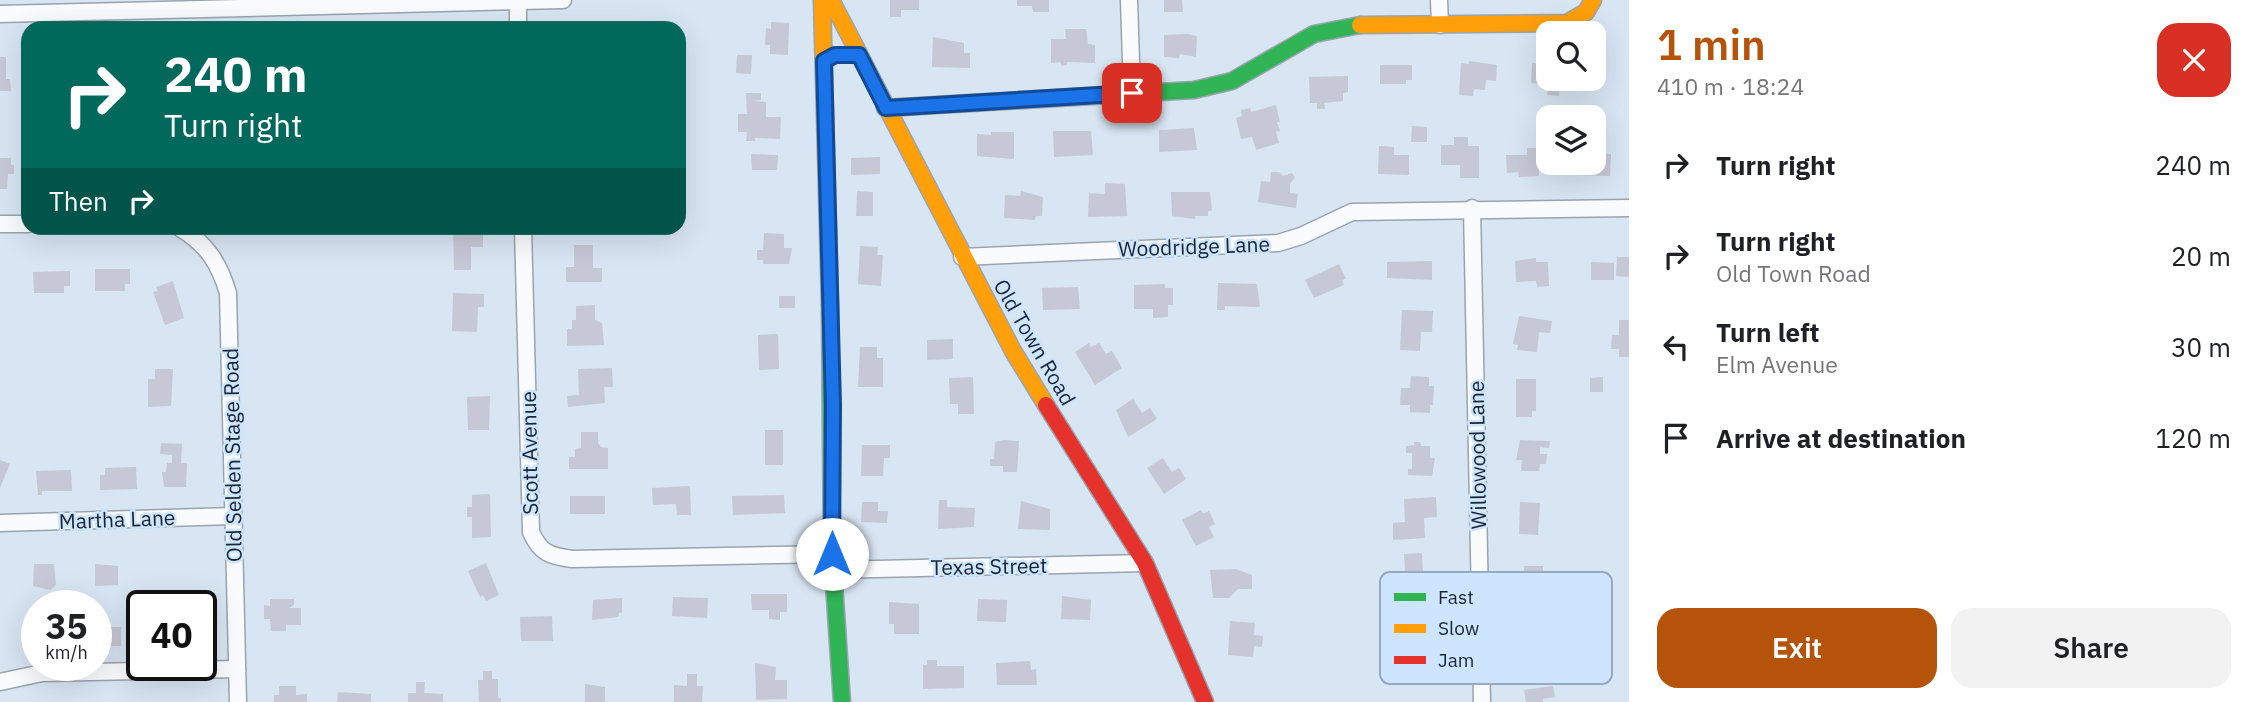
<!DOCTYPE html>
<html lang="en">
<head>
<meta charset="utf-8">
<style>
  body { margin:0; font-family:"IBM Plex Sans",sans-serif; background:#f2f2f2; color:#202124; height:100vh; display:flex; flex-direction:column; font-size:26px; white-space:nowrap }
  * { box-sizing:border-box; margin:0 }
  p { font-size:23px; color:#757577 }
  .icon { flex:none; width:38px; height:38px; fill:none; stroke:currentColor; stroke-width:2; stroke-linecap:round; stroke-linejoin:round }
  .map { position:relative; flex:1; overflow:hidden }
  .drawer { display:flex; flex-direction:column; background:#fff; width:630px }
  .drawer>* { flex:none }
  .banner { position:absolute; left:21px; top:21px; width:665px; height:214px; border-radius:21px; box-shadow:0 7px 28px #0002; background:#00695c; color:#fff; overflow:hidden }
  .buttons { position:absolute; left:1536px; top:21px; display:grid; gap:14px }
  .buttons a { display:grid; place-items:center; width:70px; height:70px; border-radius:14px; background:#fff; box-shadow:0 7px 28px #0002; font-size:35px }
  .speed { position:absolute; left:21px; top:590px; display:flex; gap:14px; font-size:35px; font-weight:700; text-align:center }
  .speed>* { display:grid; place-content:center; width:91px; height:91px; border-radius:50%; background:#fff; box-shadow:0 7px 28px #0002; line-height:1 }
  .speed small { font-size:18px; font-weight:400 }
  .speed .limit { border:4px solid #111; border-radius:10px; background:#fff; color:#111 }
  .pin { position:absolute; display:grid; place-items:center; width:60px; height:60px; color:#fff; margin:-30px; border-radius:14px; box-shadow:0 4px 10px #0006 }
  .me { position:absolute; width:77px; margin:-38px; rotate:0deg; stroke-linejoin:round; filter:drop-shadow(0 0 5px #0008) }
  .turn { display:flex; align-items:center; gap:24px; height:147px; padding:0 28px; font-size:32px }
  .turn .icon { width:91px; height:91px; stroke-width:2.5 }
  .turn b { display:block; font-size:49px; line-height:60px }
  .then { display:flex; align-items:center; height:66px; padding:0 28px; background:#0003; gap:14px; font-size:26px }
  .round { display:grid; place-items:center; flex:none; width:74px; height:74px; border-radius:21px; background:#f2f2f2 }
  .summary { display:flex; align-items:center; justify-content:space-between; height:119px; padding:0 28px }
  h1 { font-size:42px; font-weight:600; line-height:52px; color:#b45309 }
  .action { display:flex; gap:14px; margin-top:auto; padding:14px 28px }
  .action a { flex:1; height:80px; border-radius:21px; background:#b45309; color:#fff; font-size:28px; font-weight:600; line-height:80px; text-align:center }
  .action a+a { background:#f2f2f2; color:#202124 }
  ul { padding:0; list-style:none }
  li { display:flex; align-items:center; gap:21px; height:91px; padding:0 28px }
  li div { flex:1 }
  li b { display:block; font-size:26px }
  li em { font-style:normal }
  main { display:flex; flex:1; min-height:0 }
  .map>svg:first-child { display:block }
  .building { fill:#c6c8d5 }
  .lines { fill:none; stroke-linecap:round; stroke-linejoin:round }
  .street-casing { stroke:#99a4af; stroke-width:19 }
  .fast-casing { stroke:#99a4af; stroke-width:19 }
  .slow-casing { stroke:#99a4af; stroke-width:19 }
  .jam-casing { stroke:#99a4af; stroke-width:19 }
  .street { stroke:#f9fbfd; stroke-width:16 }
  .fast { stroke:#30b455; stroke-width:16 }
  .slow { stroke:#ff9f0a; stroke-width:16 }
  .jam { stroke:#e5322d; stroke-width:16 }
  .route-casing { stroke:#114b97; stroke-width:18 }
  .route { stroke:#1a73e8; stroke-width:12 }
  .labels { text-anchor:middle; dominant-baseline:central; stroke-width:5; stroke-linejoin:round; paint-order:stroke }
  .street-label { font-size:21px; fill:#1a2531; stroke:#cde5fe }
  .key { fill:#cde5fe; stroke:#97abc0; stroke-width:2 }
  .key-label { font-size:19px; fill:#1a2531 }
</style>
</head>
<body>
<main>
<div class="map">
<svg width="1629" height="702" viewBox="0 0 1629 702">
  <rect width="100%" height="100%" fill="#d8e5f3"/>
  <!-- building -->
  <g class="building">
    <polygon points="890,0 919,0 919,10 901,10 901,17 890,17"/>
    <polygon points="1017,0 1049,0 1049,12 1033,12 1032,6 1017,6"/>
    <polygon points="1164,0 1182,0 1183,12 1164,12"/>
    <polygon points="771,22 789,23 788,55 770,54 770,45 765,45 766,28 771,29"/>
    <polygon points="1065,29 1086,29 1088,44 1095,45 1095,63 1067,62 1067,65 1062,66 1060,62 1051,63 1051,39 1066,39"/>
    <polygon points="1187,34 1197,36 1196,57 1180,54 1179,58 1164,57 1164,35"/>
    <polygon points="933,37 964,43 964,53 970,53 970,68 932,67"/>
    <polygon points="737,55 752,55 751,74 736,73"/>
    <polygon points="0,57 6,57 6,79 10,79 11,91 0,91"/>
    <polygon points="1469,61 1497,65 1496,81 1486,80 1485,90 1474,89 1473,96 1459,95 1461,63 1469,64"/>
    <polygon points="1532,63 1549,64 1549,79 1560,79 1559,96 1547,95 1548,85 1531,83"/>
    <polygon points="1380,65 1412,65 1412,80 1406,80 1406,84 1380,84"/>
    <polygon points="1348,76 1348,92 1343,93 1343,101 1324,103 1325,109 1317,109 1317,103 1310,103 1309,77"/>
    <polygon points="746,93 761,93 761,100 751,101 766,102 766,117 781,117 780,139 755,138 755,141 746,141 747,132 738,132 738,114 747,114"/>
    <polygon points="1276,105 1280,122 1277,122 1280,131 1276,132 1279,143 1256,150 1252,137 1241,139 1236,118 1242,116 1241,110 1250,108 1251,112"/>
    <polygon points="1412,126 1427,127 1427,142 1411,142"/>
    <polygon points="1194,128 1197,150 1159,152 1159,130"/>
    <polygon points="1053,131 1091,131 1093,155 1054,157"/>
    <polygon points="991,132 1014,132 1014,159 977,156 977,134 991,135"/>
    <polygon points="1454,137 1468,137 1468,146 1479,146 1479,178 1460,178 1460,165 1441,165 1441,145 1454,145"/>
    <polygon points="1379,146 1394,147 1394,155 1409,155 1409,175 1378,174"/>
    <polygon points="1527,148 1538,148 1539,176 1519,177 1518,172 1507,173 1506,155 1527,155"/>
    <polygon points="751,154 778,155 777,170 752,170"/>
    <polygon points="1594,154 1611,154 1610,176 1575,175 1575,163 1594,163"/>
    <polygon points="880,157 880,174 851,175 851,158"/>
    <polygon points="0,158 11,158 11,165 14,165 14,174 8,174 7,189 0,189"/>
    <polygon points="1271,172 1279,172 1283,176 1292,173 1295,177 1290,184 1290,193 1298,194 1296,208 1258,202 1261,181 1270,182"/>
    <polygon points="1105,183 1125,184 1127,216 1088,217 1089,193 1105,194"/>
    <polygon points="857,191 873,192 873,216 856,216"/>
    <polygon points="1021,191 1043,197 1042,216 1036,216 1035,220 1004,218 1005,195 1020,196"/>
    <polygon points="1171,192 1210,192 1212,211 1208,211 1208,216 1195,216 1195,219 1172,216"/>
    <polygon points="483,231 483,247 471,247 471,270 454,270 453,232"/>
    <polygon points="764,233 784,234 784,248 792,248 789,264 763,264 763,260 757,260 757,250 763,250"/>
    <polygon points="574,245 593,245 593,268 602,268 602,282 566,282 566,267 574,267"/>
    <polygon points="860,246 878,247 877,255 883,255 881,286 858,284"/>
    <polygon points="1617,257 1629,257 1629,277 1616,276"/>
    <polygon points="1536,258 1536,262 1548,262 1549,286 1537,287 1536,281 1516,282 1515,261"/>
    <polygon points="1432,261 1432,280 1387,278 1387,262"/>
    <polygon points="1591,262 1614,263 1614,280 1591,280"/>
    <polygon points="1339,264 1346,279 1342,280 1344,285 1314,298 1305,280"/>
    <polygon points="95,269 130,269 130,284 125,284 125,291 95,291"/>
    <polygon points="70,271 70,286 64,286 64,293 34,293 33,272"/>
    <polygon points="173,281 184,318 165,325 153,292 158,291 156,287"/>
    <polygon points="1218,283 1257,284 1260,307 1225,306 1225,310 1217,310"/>
    <polygon points="1165,284 1165,288 1173,288 1173,305 1168,305 1168,317 1153,318 1153,309 1134,309 1134,285"/>
    <polygon points="1078,287 1080,309 1043,310 1042,288"/>
    <polygon points="453,293 484,294 484,307 478,307 477,332 452,331"/>
    <rect x="779" y="296" width="16" height="12"/>
    <polygon points="595,305 595,320 602,323 604,345 567,346 567,329 572,329 572,320 576,320 576,306"/>
    <polygon points="1402,310 1433,311 1432,332 1421,332 1420,351 1400,350"/>
    <polygon points="1519,316 1552,321 1550,333 1539,332 1537,352 1517,350 1518,345 1513,344"/>
    <polygon points="1619,320 1629,320 1629,357 1619,357 1619,349 1611,349 1612,335 1619,335"/>
    <polygon points="778,334 779,369 759,370 758,335"/>
    <polygon points="953,339 953,359 927,360 927,340"/>
    <polygon points="1089,343 1091,347 1099,343 1106,354 1112,351 1122,368 1095,385 1075,352"/>
    <polygon points="860,347 877,347 877,358 883,358 883,387 858,387"/>
    <polygon points="612,368 613,387 604,387 605,403 568,407 567,396 579,395 578,369"/>
    <polygon points="155,369 173,369 171,406 148,407 148,379 155,379"/>
    <polygon points="1411,376 1429,377 1429,386 1434,386 1433,405 1430,405 1430,413 1410,412 1410,405 1400,405 1401,388 1410,388"/>
    <polygon points="973,377 974,414 958,414 958,404 950,404 949,378"/>
    <polygon points="1603,377 1603,392 1590,392 1590,378"/>
    <polygon points="1516,379 1536,379 1536,411 1532,411 1532,417 1516,417"/>
    <polygon points="490,396 489,430 468,430 467,397"/>
    <polygon points="1133,399 1142,413 1150,408 1157,419 1128,437 1116,410"/>
    <rect x="765" y="430" width="18" height="35"/>
    <polygon points="581,432 598,432 598,443 601,447 608,448 608,469 569,469 569,457 575,457 575,449 581,448"/>
    <polygon points="1004,440 1019,441 1017,472 1003,472 1003,466 990,466 990,459 994,459 995,442"/>
    <polygon points="1520,440 1550,441 1549,448 1540,447 1540,454 1547,454 1546,464 1540,464 1539,471 1521,471 1522,460 1516,460"/>
    <polygon points="1414,442 1420,442 1421,446 1430,446 1430,458 1435,458 1432,476 1408,475 1408,469 1412,469 1412,453 1406,453 1406,446 1414,445"/>
    <polygon points="161,443 182,444 181,463 187,463 186,487 164,487 162,472 166,472 167,463 172,463 172,455 160,454"/>
    <polygon points="862,445 890,445 890,458 884,458 883,476 861,476"/>
    <polygon points="1163,458 1172,472 1179,468 1186,479 1164,494 1147,468"/>
    <polygon points="0,460 10,464 0,488"/>
    <polygon points="136,467 137,489 100,490 100,475 105,475 105,468"/>
    <polygon points="71,470 72,491 42,491 42,495 38,495 36,471"/>
    <polygon points="690,486 691,515 677,515 676,504 653,505 652,488"/>
    <polygon points="490,494 491,537 472,538 472,517 467,517 467,507 472,507 472,495"/>
    <polygon points="784,495 785,513 733,515 732,496"/>
    <rect x="570" y="496" width="35" height="18"/>
    <polygon points="1436,497 1437,517 1424,518 1425,538 1393,540 1393,523 1405,522 1404,499"/>
    <polygon points="939,500 947,500 947,507 975,508 974,527 938,529"/>
    <polygon points="1021,501 1050,509 1050,530 1018,529"/>
    <polygon points="862,502 878,502 878,511 888,511 887,523 861,522"/>
    <polygon points="1520,502 1540,503 1538,535 1519,534"/>
    <polygon points="1201,510 1203,514 1209,511 1215,524 1209,527 1214,537 1196,546 1182,520"/>
    <polygon points="1422,553 1423,572 1433,571 1433,584 1438,584 1439,592 1434,593 1434,601 1408,602 1408,590 1415,589 1414,571 1405,571 1404,554"/>
    <polygon points="486,563 499,595 486,601 483,595 480,597 468,571"/>
    <polygon points="34,564 54,564 56,585 50,590 33,586"/>
    <polygon points="95,564 118,566 118,585 95,586"/>
    <polygon points="1524,566 1543,566 1543,602 1523,602 1520,574 1524,574"/>
    <polygon points="1236,569 1252,575 1252,589 1238,589 1229,598 1213,598 1210,570"/>
    <polygon points="751,594 787,594 787,612 780,612 780,620 769,619 769,610 752,610"/>
    <polygon points="1062,596 1091,600 1090,620 1061,619"/>
    <rect x="172" y="597" width="18" height="9"/>
    <polygon points="673,597 708,598 707,618 672,616"/>
    <polygon points="622,598 622,613 619,613 618,617 592,620 593,600"/>
    <polygon points="270,599 294,599 294,605 289,608 301,608 301,625 286,625 286,631 271,631 270,619 264,619 264,605 270,606"/>
    <polygon points="978,599 1007,600 1006,622 977,621"/>
    <polygon points="889,602 919,604 919,634 894,634 894,624 889,624"/>
    <polygon points="552,616 553,641 521,641 520,617"/>
    <polygon points="1230,621 1255,623 1254,635 1263,636 1262,647 1254,646 1253,657 1228,655"/>
    <rect x="30" y="624" width="7" height="31"/>
    <rect x="96" y="627" width="25" height="19"/>
    <polygon points="927,660 937,660 937,666 964,666 964,688 923,689 923,665 927,665"/>
    <polygon points="1030,661 1031,670 1036,669 1037,685 997,685 996,663"/>
    <polygon points="755,663 776,667 775,680 787,680 787,699 756,700"/>
    <polygon points="483,671 492,671 492,679 498,679 498,698 501,698 501,702 479,702 478,680 483,680"/>
    <polygon points="687,674 697,674 697,686 703,686 702,702 674,702 674,685 687,686"/>
    <polygon points="416,682 425,682 424,693 443,694 443,702 408,702 408,693 416,693"/>
    <polygon points="585,684 605,687 605,702 585,702"/>
    <polygon points="279,686 296,686 296,695 307,694 307,702 274,702 274,695 279,695"/>
    <polygon points="1553,686 1555,697 1543,699 1543,702 1526,702 1524,690"/>
    <polygon points="338,692 371,694 371,702 337,702"/>
  </g>
  <g class="lines">
    <defs>
      <g id="street">
        <polyline points="518,0 518,28"/>
        <polyline points="1129,0 1132,93"/>
        <polyline points="1439,0 1440,25"/>
        <polyline points="0,14 563,0"/>
        <polyline points="1472,208 1482,702"/>
        <polyline points="0,224 28,224"/>
        <path d="M180 228C207 244 219 263 228 293L238 702"/>
        <path d="M523 228 531 532C540 553 550 556 572 559L832 554"/>
        <polyline points="962,257 1278,243 1301,236 1352,212 1629,208"/>
        <polyline points="0,523 233,516"/>
        <polyline points="833,570 1145,563"/>
        <polyline points="0,682 42,673 237,669"/>
      </g>
      <g id="fast">
        <polyline points="885,108 1194,90 1232,81 1314,34 1360,25"/>
        <polyline points="830,305 832,554 842,702"/>
      </g>
      <g id="slow">
        <polyline points="822,0 830,305"/>
        <polyline points="831,0 1013,351 1046,405"/>
        <polyline points="1360,25 1567,23 1586,12 1593,0"/>
      </g>
      <polyline id="jam" points="1046,405 1145,563 1205,702"/>
    </defs>
    <!-- street casing -->
    <use href="#street" class="street-casing"/>
    <!-- fast casing -->
    <use href="#fast" class="fast-casing"/>
    <!-- slow casing -->
    <use href="#slow" class="slow-casing"/>
    <!-- jam casing -->
    <use href="#jam" class="jam-casing"/>
    <!-- street -->
    <use href="#street" class="street"/>
    <!-- fast -->
    <use href="#fast" class="fast"/>
    <!-- slow -->
    <use href="#slow" class="slow"/>
    <!-- jam -->
    <use href="#jam" class="jam"/>
  </g>
  <g class="lines">
    <defs>
      <polyline id="route" points="832,554 833,405 824,61 835,55 859,55 886,108 1132,93"/>
    </defs>
    <!-- route casing -->
    <use href="#route" class="route-casing"/>
    <!-- route -->
    <use href="#route" class="route"/>
  </g>
  <g class="labels">
    <!-- street labels -->
    <g class="street-label">
      <text transform="translate(1194 246) rotate(-2)">Woodridge Lane</text>
      <text transform="translate(1035 342) rotate(60)">Old Town Road</text>
      <text transform="translate(529 453) rotate(-91)">Scott Avenue</text>
      <text transform="translate(232 455) rotate(-91)">Old Selden Stage Road</text>
      <text transform="translate(1477 455) rotate(-91)">Willowood Lane</text>
      <text transform="translate(117 519) rotate(-2)">Martha Lane</text>
      <text transform="translate(989 566) rotate(-1)">Texas Street</text>
    </g>
  </g>
  <!-- legend -->
  <rect x="1380" y="572" width="232" height="112" rx="10" class="key"/>
  <rect x="1394" y="593" width="32" height="8" fill="#30b455"/>
  <rect x="1394" y="624" width="32" height="9" fill="#ff9f0a"/>
  <rect x="1394" y="656" width="32" height="8" fill="#e5322d"/>
  <g class="key-label">
    <text x="1438" y="604">Fast</text>
    <text x="1438" y="635">Slow</text>
    <text x="1438" y="667">Jam</text>
  </g>
</svg>
<div class="buttons">
<a><svg class="icon" aria-label="search" viewBox="0 0 24 24"><circle cx="10" cy="10" r="6"/><path d="M15 15l6 6"/></svg></a>
<a><svg class="icon" aria-label="layers" viewBox="0 0 24 24"><path d="M12 4l9 5-9 5-9-5zM3 14l9 5 9-5"/></svg></a>
</div>
<div class="speed"><div>35<small>km/h</small></div><div class="limit">40</div></div>
<div class="pin" style="left:1132px;top:93px;background:#d93025"><svg class="icon" aria-label="arrive" viewBox="0 0 24 24"><path d="M6 21V4h12l-3 4 3 4H6"/></svg></div>
<svg class="me" style="left:832px;top:554px" viewBox="-20 -20 40 40"><circle r="19" fill="#fff"/><path d="M0-13L10 11 0 6-10 11z" fill="#1a73e8"/></svg>
<div class="banner">
<div class="turn"><svg class="icon" aria-label="right" viewBox="0 0 24 24"><path d="M7 20v-9h11M14 6l5 5-5 5"/></svg><div><b>240 m</b>Turn right</div></div>
<div class="then">Then<svg class="icon" aria-label="right" viewBox="0 0 24 24"><path d="M7 20v-9h11M14 6l5 5-5 5"/></svg></div>
</div>
</div>
<section class="drawer">
<div class="summary"><div><h1>1 min</h1><p>410 m · 18:24</p></div><a class="round" style="background:#d93025;color:#fff"><svg class="icon" aria-label="close" viewBox="0 0 24 24"><path d="M6 6l12 12M18 6L6 18"/></svg></a></div>
<ul>
<li><svg class="icon" aria-label="right" viewBox="0 0 24 24"><path d="M7 20v-9h11M14 6l5 5-5 5"/></svg><div><b>Turn right</b></div><em>240 m</em></li>
<li><svg class="icon" aria-label="right" viewBox="0 0 24 24"><path d="M7 20v-9h11M14 6l5 5-5 5"/></svg><div><b>Turn right</b><p>Old Town Road</p></div><em>20 m</em></li>
<li><svg class="icon" aria-label="left" viewBox="0 0 24 24"><path d="M17 20v-9H6M10 6l-5 5 5 5"/></svg><div><b>Turn left</b><p>Elm Avenue</p></div><em>30 m</em></li>
<li><svg class="icon" aria-label="arrive" viewBox="0 0 24 24"><path d="M6 21V4h12l-3 4 3 4H6"/></svg><div><b>Arrive at destination</b></div><em>120 m</em></li>
</ul>
<div class="action"><a>Exit</a><a>Share</a></div>
</section>
</main>
</body>
</html>
